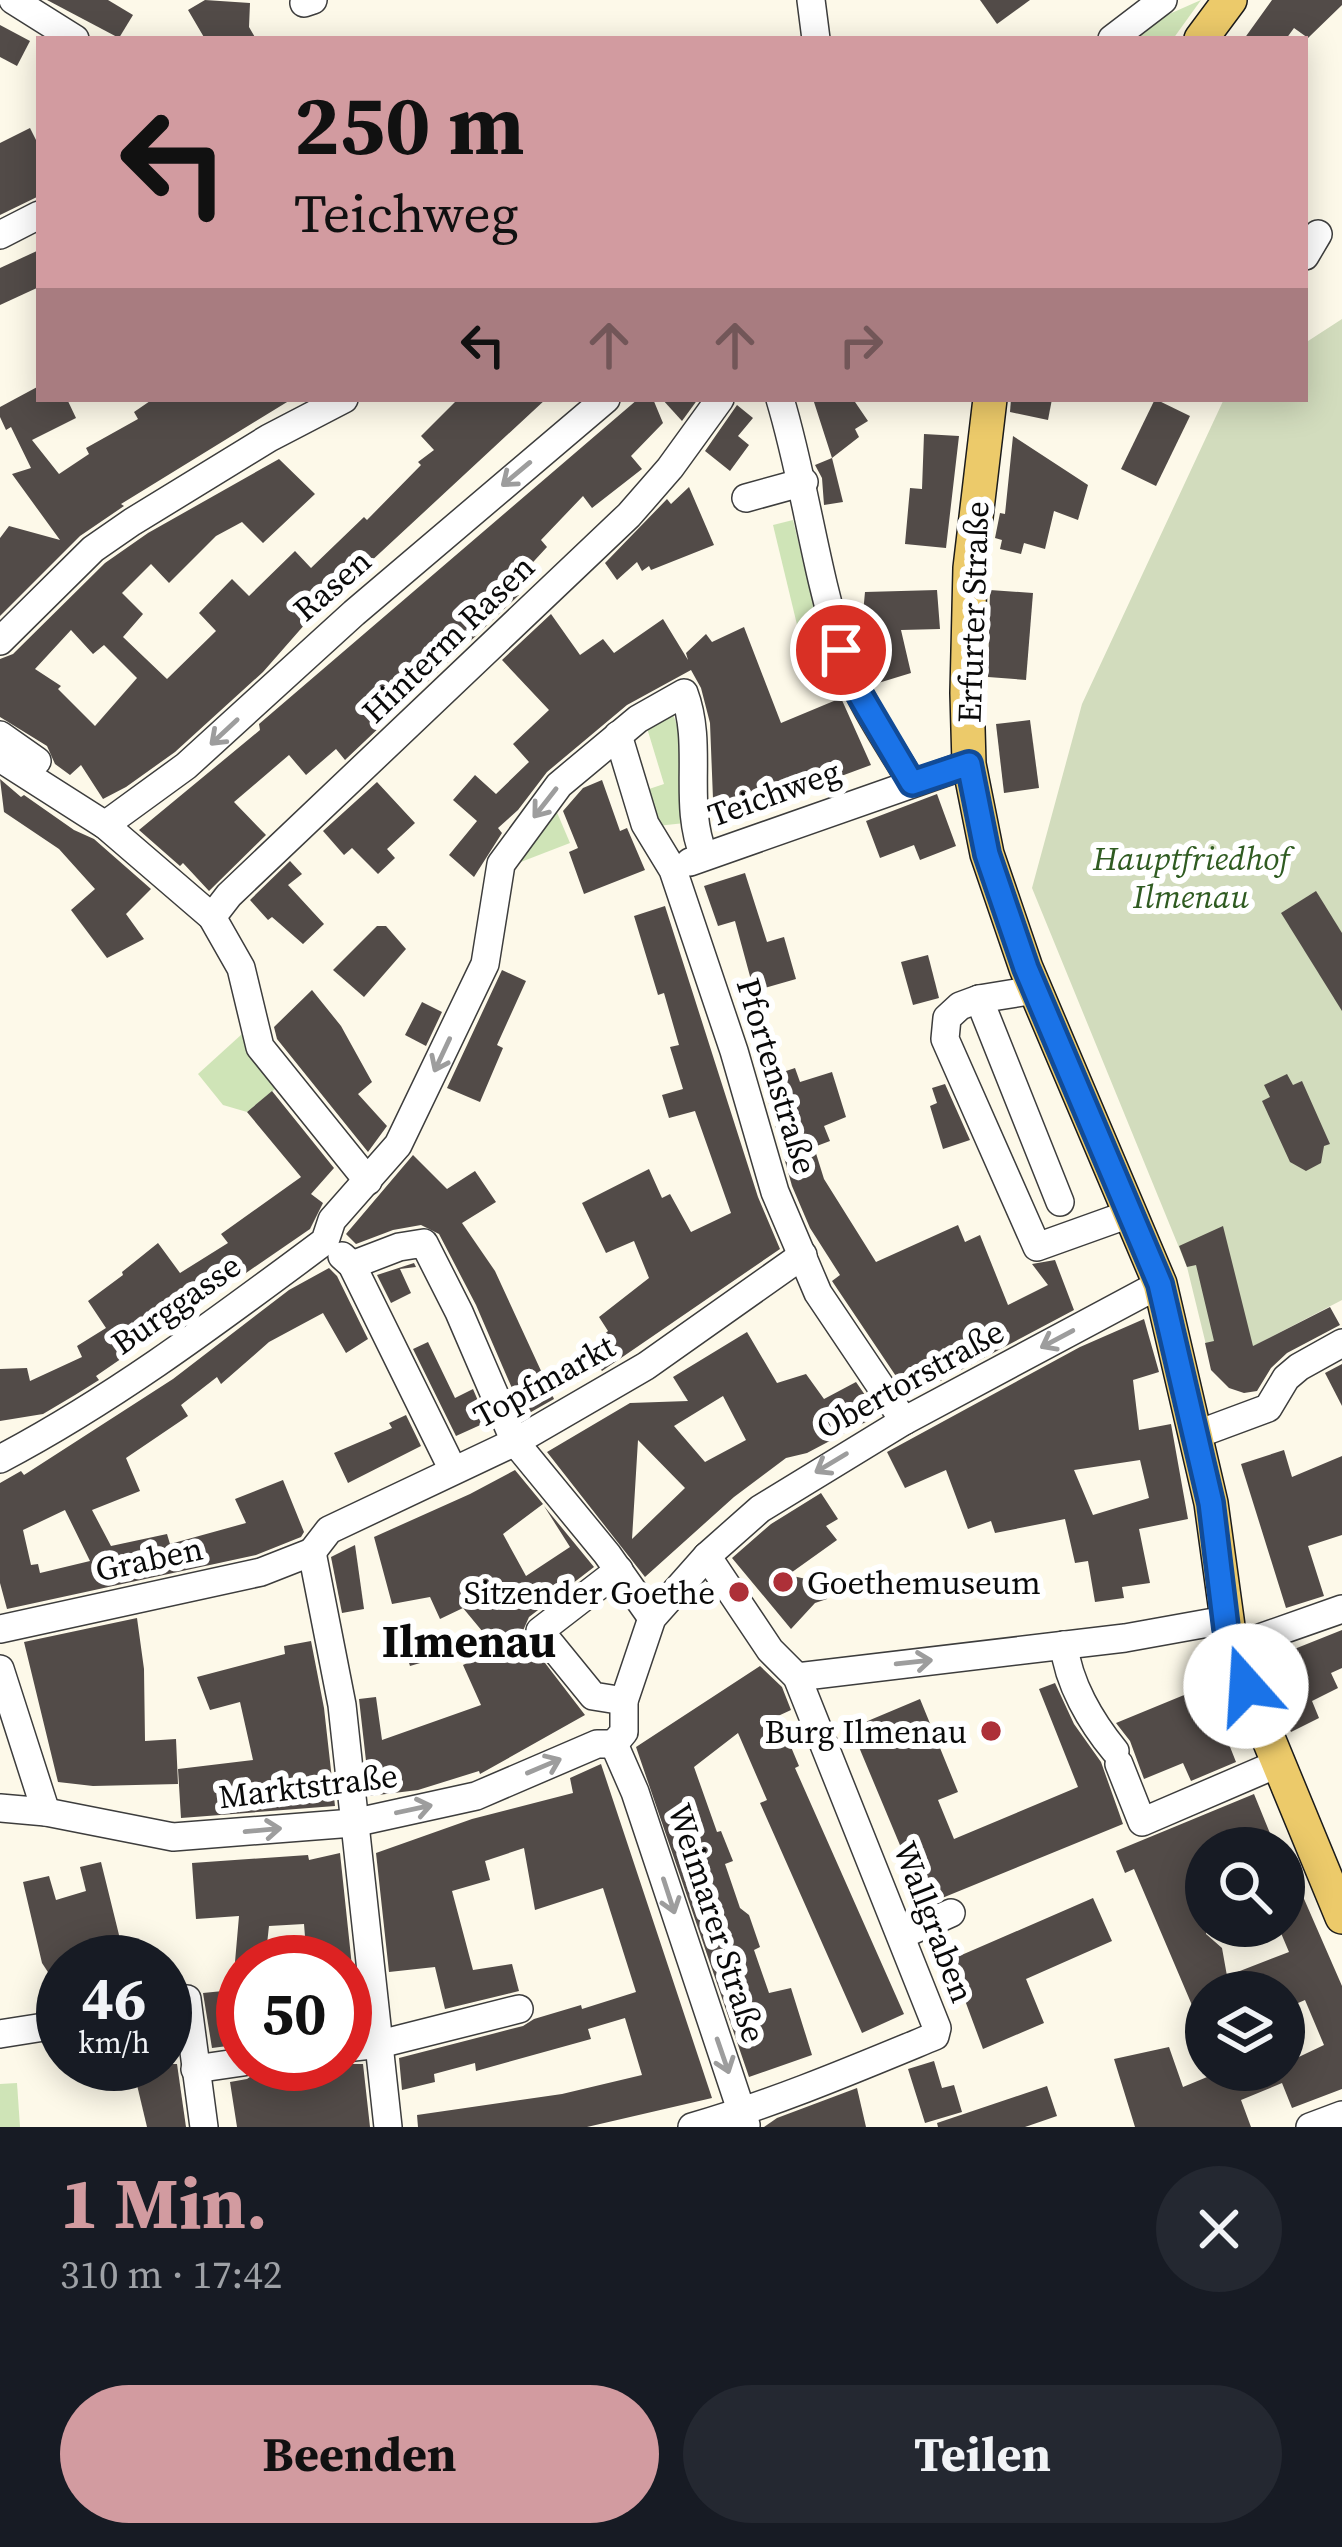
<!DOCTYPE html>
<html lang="de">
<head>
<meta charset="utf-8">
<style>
  body { margin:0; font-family:"Source Serif 4",serif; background:#242831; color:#f1f3f6; height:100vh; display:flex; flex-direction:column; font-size:45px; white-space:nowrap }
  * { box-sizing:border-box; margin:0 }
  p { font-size:39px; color:#9ea1a6 }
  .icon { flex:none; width:66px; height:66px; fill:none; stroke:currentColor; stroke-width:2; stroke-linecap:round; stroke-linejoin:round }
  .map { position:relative; height:2127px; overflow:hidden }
  .sheet { display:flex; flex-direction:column; background:#171b24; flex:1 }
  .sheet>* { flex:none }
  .hud { position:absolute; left:36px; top:36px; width:1272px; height:366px; border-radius:0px; box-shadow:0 6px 30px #0003; background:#d29ba0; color:#111; overflow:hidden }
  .buttons { position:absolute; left:1185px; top:1827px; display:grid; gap:24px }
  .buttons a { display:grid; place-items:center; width:120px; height:120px; border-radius:50%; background:#171b24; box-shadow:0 6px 30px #0003; font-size:60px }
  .speed { position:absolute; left:36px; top:1935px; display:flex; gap:24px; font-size:60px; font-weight:700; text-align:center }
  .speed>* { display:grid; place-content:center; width:156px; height:156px; border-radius:50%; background:#171b24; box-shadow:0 6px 30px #0003; line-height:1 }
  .speed small { font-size:30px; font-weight:400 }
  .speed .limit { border:18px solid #d22; background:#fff; color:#111 }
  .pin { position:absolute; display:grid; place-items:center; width:102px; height:102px; color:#fff; margin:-51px; border:6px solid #fff; border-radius:50%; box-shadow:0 3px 12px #0007 }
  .me { position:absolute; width:132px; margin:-66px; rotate:341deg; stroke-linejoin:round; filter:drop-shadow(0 0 9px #0008) }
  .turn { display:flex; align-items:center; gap:42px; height:252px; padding:0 60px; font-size:54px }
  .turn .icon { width:156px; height:156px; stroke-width:2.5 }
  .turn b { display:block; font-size:84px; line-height:102px }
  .lanes { display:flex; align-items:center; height:114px; padding:0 60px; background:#0003; justify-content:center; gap:60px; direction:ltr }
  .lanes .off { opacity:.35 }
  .round { display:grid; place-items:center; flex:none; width:126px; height:126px; border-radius:63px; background:#242831 }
  .summary { display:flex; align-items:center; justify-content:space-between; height:204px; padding:0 60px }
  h1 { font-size:72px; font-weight:700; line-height:90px; color:#d29ba0 }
  .primary-button { display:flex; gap:24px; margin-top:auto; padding:24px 60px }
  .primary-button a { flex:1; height:138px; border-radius:72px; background:#d29ba0; color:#111; font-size:48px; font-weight:700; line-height:138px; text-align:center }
  .primary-button a+a { background:#242831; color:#f1f3f6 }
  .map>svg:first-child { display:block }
  .green { fill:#cfe4b7 }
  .cemetery { fill:#d2dcbd }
  .building { fill:#524b48; fill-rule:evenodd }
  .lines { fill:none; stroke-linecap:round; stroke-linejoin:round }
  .minor-casing { stroke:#3d3d3d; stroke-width:30 }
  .major-casing { stroke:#1b1b1b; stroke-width:36 }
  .minor { stroke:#fff; stroke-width:27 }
  .major { stroke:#ecca6a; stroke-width:33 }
  .oneway { stroke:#9d9d9d }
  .route-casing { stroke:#114b97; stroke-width:30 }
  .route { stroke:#1a73e8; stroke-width:21 }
  .poi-dot { fill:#ad3038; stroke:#fff; stroke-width:4.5 }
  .labels { text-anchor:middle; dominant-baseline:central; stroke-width:12; stroke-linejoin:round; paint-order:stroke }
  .street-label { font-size:33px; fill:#0a0a0a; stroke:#fff }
  .park-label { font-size:33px; font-style:italic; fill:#2f5b21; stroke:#fff }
  .poi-label { font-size:33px; fill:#0a0a0a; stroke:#fff; text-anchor:end }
  .district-label { font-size:45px; font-weight:bold; fill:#0a0a0a; stroke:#fff }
</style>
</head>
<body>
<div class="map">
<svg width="1342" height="2127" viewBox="0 0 1342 2127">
  <rect width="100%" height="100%" fill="#fdf9e9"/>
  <!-- green -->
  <g class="green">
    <polygon points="1201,0 1173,39 1131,39 1158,19"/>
    <polygon points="793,520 818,623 799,633 773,525"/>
    <polygon points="671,709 680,733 685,823 657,826 646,790 664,784 647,728"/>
    <polygon points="553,803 570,843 513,865"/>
    <polygon points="242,1034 275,1089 247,1112 223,1105 198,1074"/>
    <polygon points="17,2083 20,2127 0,2127 0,2084"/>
  </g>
  <!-- cemetery -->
  <polygon class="cemetery" points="1342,319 1342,1300 1246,1350 1210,1361 1187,1267 1032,888 1082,704 1224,399 1305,399 1305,343"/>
  <!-- building -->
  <g class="building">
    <polygon points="47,0 108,0 133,15 119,38"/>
    <polygon points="205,0 250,3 249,27 256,39 205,39 188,10"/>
    <polygon points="980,0 1030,0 997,24"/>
    <polygon points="1272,0 1342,0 1342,5 1308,38 1294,28 1286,39 1244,39"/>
    <polygon points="0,25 30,41 17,66 0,57"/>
    <polygon points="30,128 39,146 39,196 0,215 0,143"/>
    <polygon points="39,250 39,287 0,305 0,268"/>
    <polygon points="39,386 39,399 67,399 76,418 32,440 59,474 89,454 86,448 138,419 134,412 153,399 292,399 121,504 124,506 80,536 0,616 0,538 9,526 60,540 12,474 31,468 11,427 6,430 0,417 0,407"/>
    <path d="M458 399H546L313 615 263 672 175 752 126 787 103 799 81 765 70 775 55 764 47 746 0 717V659L13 654 105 563 148 533 279 459 315 494 263 543 242 522 216 536 169 583 151 564 122 593 143 614 123 637 167 679 216 631 199 613 232 579 249 596 295 551 311 568 364 517 367 520 421 465 418 462 434 450 421 436ZM71 630 93 654 104 645 137 678 95 726 58 689 61 686 35 669Z"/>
    <polygon points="638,399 653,399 663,423 631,456 642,469 592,508 583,496 541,540 547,547 511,586 519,595 345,760 336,749 306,775 289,755 234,802 266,835 209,891 183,863 180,866 139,830 260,730 259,724"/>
    <polygon points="662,399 698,399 682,421"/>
    <polygon points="813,399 853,399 868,421 855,429 859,437 832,458"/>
    <polygon points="1011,399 1052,399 1048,420 1010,412"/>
    <polygon points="1155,399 1190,416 1156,486 1121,469"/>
    <polygon points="737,405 753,418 738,436 749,445 730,471 705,451"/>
    <polygon points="924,434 959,436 946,548 905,544 910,488 922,489"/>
    <polygon points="1013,436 1088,485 1078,520 1054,511 1045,549 1024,543 1021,554 1000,549 1002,540 995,538 1000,513 1005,514"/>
    <polygon points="832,458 843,502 824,505 822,478 815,465"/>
    <polygon points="689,487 714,545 651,570 649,566 642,571 637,562 617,580 605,563 667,499 671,504"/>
    <polygon points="937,590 940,629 901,630 911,673 875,684 853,625 862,624 865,592"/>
    <polygon points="990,590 1033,593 1026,680 988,677"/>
    <polygon points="551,614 580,655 603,639 614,653 663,619 688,660 686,653 706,634 712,642 744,627 781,723 841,698 871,765 798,792 799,797 714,824 710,723 701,688 691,670 627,705 547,772 518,810 498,828 502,833 474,877 449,855 477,821 453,800 475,775 496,794 529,762 513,744 549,710 502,660"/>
    <polygon points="1030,720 1039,788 1004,793 996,724"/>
    <polygon points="0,779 21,797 24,795 74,830 94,839 151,889 126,914 144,939 107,958 71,910 95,889 59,849 4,812"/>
    <polygon points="602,780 620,831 627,828 645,870 584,894 569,852 578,848 563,811 583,788"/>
    <polygon points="377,782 415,823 387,849 395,858 378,874 352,848 344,855 323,831"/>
    <polygon points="937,794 956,846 920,860 914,845 880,858 866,821"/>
    <polygon points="290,861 302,874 288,885 324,924 303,944 272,917 268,920 250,900"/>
    <polygon points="745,873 767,942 784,937 796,979 754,991 735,921 718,926 704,886"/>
    <polygon points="1316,891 1342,933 1342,1011 1281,913"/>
    <polygon points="665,906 758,1197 780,1249 602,1371 586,1351 608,1331 599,1317 649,1278 634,1241 606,1253 582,1203 649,1169 662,1198 670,1194 691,1232 731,1213 695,1111 669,1118 662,1095 683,1089 670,1047 679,1045 664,993 658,995 634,916"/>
    <polygon points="377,926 386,926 406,949 364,997 333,970"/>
    <polygon points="928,955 939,998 913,1005 901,962"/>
    <polygon points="502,970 526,981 497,1045 503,1048 480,1102 447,1088"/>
    <polygon points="312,990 341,1026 372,1082 358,1094 387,1126 368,1152 277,1039 274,1027"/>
    <polygon points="422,1002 442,1012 426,1046 405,1035"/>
    <polygon points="795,1068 800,1082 832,1072 846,1117 824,1126 830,1141 814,1147 824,1179 876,1262 958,1225 965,1242 980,1235 1008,1305 1048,1285 1032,1264 1055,1260 1074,1310 910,1397 834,1284 832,1281 840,1275 810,1228 792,1186 762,1079"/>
    <polygon points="1287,1074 1293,1085 1302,1081 1330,1144 1324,1146 1321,1163 1306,1171 1290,1162 1262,1101 1270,1097 1264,1085"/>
    <polygon points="945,1084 970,1140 943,1149 930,1106 937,1103 932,1088"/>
    <polygon points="272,1091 334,1168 311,1194 323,1203 310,1229 96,1376 99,1380 75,1395 43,1414 0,1421 0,1369 27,1368 30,1381 82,1357 77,1346 106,1328 88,1301 123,1275 122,1272 158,1243 180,1273 228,1243 221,1234 301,1177 247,1112"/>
    <polygon points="413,1155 447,1189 475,1171 496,1202 462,1223 495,1271 554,1399 524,1416 476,1305 439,1234 421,1225 393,1230 356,1244 346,1234"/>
    <polygon points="1223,1226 1253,1346 1330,1307 1340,1325 1287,1353 1271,1368 1257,1391 1244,1393 1229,1388 1211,1370 1205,1343 1214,1341 1196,1265 1187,1267 1179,1246"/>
    <polygon points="414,1263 416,1267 400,1269 411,1293 391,1303 377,1275"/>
    <path d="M329 1268 337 1276 368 1339 346 1353 323 1313 269 1342 221 1384 217 1377 181 1405 188 1416 126 1458 140 1491 92 1510 111 1546 167 1534 170 1544 246 1523 235 1499 283 1480 304 1532 301 1537 256 1555 7 1609 0 1583V1483L21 1471 24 1475 173 1379 289 1290ZM65 1510 90 1561 40 1573 38 1564 31 1565 23 1530Z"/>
    <path d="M1144 1319 1159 1372 1133 1380 1139 1430 1171 1424 1188 1519 1139 1529 1150 1583 1122 1587 1124 1598 1095 1602 1088 1561 1075 1563 1065 1519 995 1533 991 1521 968 1529 946 1470 905 1488 887 1452 1080 1347ZM1140 1460 1149 1498 1093 1515 1074 1470Z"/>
    <path d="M747 1332 777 1383 806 1374 824 1399 856 1382 879 1415 807 1453 786 1458 734 1497 645 1577 547 1452 630 1403 688 1401 673 1377ZM723 1396 746 1440 705 1462 674 1426ZM638 1440 685 1488 632 1539Z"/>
    <polygon points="428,1342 455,1398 473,1389 487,1422 456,1436 413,1349"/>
    <polygon points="1342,1364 1342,1406 1325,1373"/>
    <polygon points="406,1415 421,1446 348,1483 334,1453 392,1428 389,1423"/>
    <polygon points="1284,1450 1292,1477 1342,1456 1342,1535 1308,1546 1324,1596 1286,1608 1241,1464"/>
    <polygon points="515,1470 543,1504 503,1534 526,1576 570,1547 544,1506 594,1567 529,1617 522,1633 585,1715 480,1774 479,1771 418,1790 370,1796 359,1699 376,1697 382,1740 481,1705 463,1665 497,1649 463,1608 440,1619 430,1597 392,1604 374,1537 470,1494"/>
    <polygon points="821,1493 838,1519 826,1526 837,1540 788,1575 824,1583 829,1589 827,1599 815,1603 791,1629 732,1558 771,1524"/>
    <polygon points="355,1545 364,1609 342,1613 331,1557"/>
    <polygon points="137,1618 144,1669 145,1741 176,1739 178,1784 93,1786 58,1782 24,1642"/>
    <polygon points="1342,1630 1342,1668 1331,1673 1338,1688 1312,1701 1319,1718 1291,1732 1262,1662"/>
    <polygon points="432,1639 437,1658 410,1666 404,1647"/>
    <polygon points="311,1641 324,1708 335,1806 181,1818 178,1769 253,1760 240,1702 210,1710 197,1677 285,1654 284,1646"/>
    <polygon points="760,1666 782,1687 791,1710 778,1716 799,1766 795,1768 904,2014 862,2033 760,1803 767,1800 738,1733 694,1767 717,1832 721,1831 733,1861 725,1864 740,1908 749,1915 760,1947 754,1950 769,1993 791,1988 812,2055 749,2077 636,1747"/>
    <polygon points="1055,1683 1074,1724 1101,1762 1123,1824 925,1905 851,1728 920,1699 958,1792 938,1800 954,1839 1078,1787 1039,1689"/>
    <polygon points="1206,1686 1236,1762 1191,1781 1183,1763 1144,1779 1130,1741 1116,1723"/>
    <polygon points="601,1764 712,2098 587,2127 418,2127 417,2115 562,2094 642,2075 625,2018 588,2029 591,2039 476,2071 475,2063 434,2074 435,2082 402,2090 399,2058 523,2026 534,2019 581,2005 582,2009 636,1992 603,1888 535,1910 524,1848 485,1861 490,1880 452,1891 473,1970 512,1964 519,1991 445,2009 435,1967 389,1972 376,1853 472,1819 573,1793 570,1778"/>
    <polygon points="1254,1794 1276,1848 1206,1848 1206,1934 1222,1948 1227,1976 1289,1952 1278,1926 1284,1926 1284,1853 1342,1986 1342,2089 1292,2108 1282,2083 1241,2100 1251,2127 1135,2127 1114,2059 1169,2047 1183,2087 1224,2070 1284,2070 1284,2064 1324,2045 1305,2000 1284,2009 1284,1992 1206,1992 1206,2038 1134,1869 1125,1873 1116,1851"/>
    <polygon points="340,1853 353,1976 345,1977 345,1962 307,1962 304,1924 269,1926 265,1962 235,1962 239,1916 196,1919 192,1863 308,1855 309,1860"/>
    <polygon points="101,1862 121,1943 120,1962 63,1962 63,1995 42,1963 23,1882 49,1876 56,1900 86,1891 80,1867"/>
    <polygon points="1093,1898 1112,1941 1026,1979 1044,2023 983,2049 950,1960"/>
    <polygon points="345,1985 354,1985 359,2028 345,2030"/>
    <polygon points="243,1989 243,2044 212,2048 203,1993"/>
    <polygon points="172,2021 177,2058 165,2059 165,2022"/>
    <polygon points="934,2061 942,2088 954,2085 962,2112 925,2123 908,2069"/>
    <polygon points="132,2064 177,2064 186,2127 147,2127"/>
    <polygon points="312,2064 363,2064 370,2127 237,2127 230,2082 247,2079 257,2072"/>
    <polygon points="1047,2086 1057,2116 1025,2127 938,2127 937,2123"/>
    <polygon points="857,2088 866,2127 764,2127 777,2118"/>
  </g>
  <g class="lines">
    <defs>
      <g id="minor">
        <polyline points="13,0 75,39"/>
        <polyline points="811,0 816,39"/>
        <polyline points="304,3 313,0"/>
        <polyline points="1112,39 1163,0"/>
        <polyline points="0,235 39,215"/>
        <polyline points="1305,256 1318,234"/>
        <path d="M780 399C805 482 815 570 842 652 857 699 887 741 912 783"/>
        <polyline points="746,498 804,482"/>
        <polyline points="0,641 93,549 132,522 269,438 344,399"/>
        <polyline points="0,735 37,761"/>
        <polyline points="618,735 645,824 673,870 734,1051 775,1192 818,1293 904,1421"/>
        <polyline points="0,758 105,825 212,917 241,968 260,1047 368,1181"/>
        <polyline points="105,825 186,766 354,613 606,399"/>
        <polyline points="690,862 969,764"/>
        <polyline points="212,917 229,895 629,515 670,468 720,399"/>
        <polyline points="1035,990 979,999 960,1006 947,1018 945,1039 1037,1247 1132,1213"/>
        <polyline points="979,999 1060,1202"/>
        <polyline points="342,1256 352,1265 453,1470"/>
        <polyline points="352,1265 399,1247 424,1243 459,1312 515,1442 607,1554 652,1618"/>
        <polyline points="1198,1434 1268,1408 1286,1378 1299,1367 1342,1343"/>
        <path d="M0 1459C116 1398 220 1319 325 1241L332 1220 398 1145 485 964 501 864 559 785 638 719 684 693C704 746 682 803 704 856"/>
        <polyline points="312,1552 342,1705 388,2127"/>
        <polyline points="312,1552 329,1530 515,1442 584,1402 646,1366 803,1255"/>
        <polyline points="619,1570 540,1631 593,1696 624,1701"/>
        <polyline points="0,1629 261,1572 312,1552"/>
        <path d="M1064 1645C1068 1683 1091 1722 1115 1751"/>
        <polyline points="1231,1648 1342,1609"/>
        <polyline points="0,1669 46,1812"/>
        <polyline points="797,1677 1125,1638 1225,1620"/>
        <polyline points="614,1744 624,1732 624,1701 652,1618 707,1556 760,1509 904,1421 1160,1284"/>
        <polyline points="614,1744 635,1792 746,2125"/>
        <polyline points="1119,1764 1142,1822 1277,1764"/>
        <polyline points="0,1808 46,1812 173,1837 353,1823 476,1796 597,1744 614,1744"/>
        <polyline points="902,1935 951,1913"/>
        <polyline points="165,2004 187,1999 204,2127"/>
        <polyline points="0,2034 63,2024"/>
        <polyline points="345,2048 380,2044 519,2009"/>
        <polyline points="195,2069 243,2062"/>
        <path d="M692 2127C775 2103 855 2069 935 2036L937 2028 797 1677 770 1650 707 1556"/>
        <polyline points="1310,2127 1342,2115"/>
      </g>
      <g id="major">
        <polyline points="1201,39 1230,0"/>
        <polyline points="990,399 970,568 967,693 969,764 987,854 1026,968 1160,1284 1211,1503 1231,1648 1342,1917"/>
      </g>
    </defs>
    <!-- minor casing -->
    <use href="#minor" class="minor-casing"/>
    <!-- major casing -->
    <use href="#major" class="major-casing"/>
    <!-- minor -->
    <use href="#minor" class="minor"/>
    <!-- major -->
    <use href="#major" class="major"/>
  </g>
  <!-- one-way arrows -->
  <defs><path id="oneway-shaft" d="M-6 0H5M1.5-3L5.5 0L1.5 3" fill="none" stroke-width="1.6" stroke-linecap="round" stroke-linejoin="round" transform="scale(3)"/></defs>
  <g class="oneway">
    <use href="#oneway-shaft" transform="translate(516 474) rotate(140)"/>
    <use href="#oneway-shaft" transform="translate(224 732) rotate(137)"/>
    <use href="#oneway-shaft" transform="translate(545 803) rotate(128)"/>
    <use href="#oneway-shaft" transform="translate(442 1055) rotate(115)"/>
    <use href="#oneway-shaft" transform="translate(1057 1339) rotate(152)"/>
    <use href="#oneway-shaft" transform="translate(831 1463) rotate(149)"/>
    <use href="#oneway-shaft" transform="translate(914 1662) rotate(-6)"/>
    <use href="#oneway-shaft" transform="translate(544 1766) rotate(-23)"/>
    <use href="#oneway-shaft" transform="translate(414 1809) rotate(-12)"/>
    <use href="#oneway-shaft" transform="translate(263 1830) rotate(-5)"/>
    <use href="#oneway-shaft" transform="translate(669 1896) rotate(72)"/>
    <use href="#oneway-shaft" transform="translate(723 2056) rotate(71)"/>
  </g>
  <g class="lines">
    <defs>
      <polyline id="route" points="841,650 856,688 912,783 969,764 987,854 1026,968 1160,1284 1211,1503 1226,1628 1246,1686"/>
    </defs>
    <!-- route casing -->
    <use href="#route" class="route-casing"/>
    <!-- route -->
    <use href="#route" class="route"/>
  </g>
  <!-- markers -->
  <g class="poi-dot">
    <circle cx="783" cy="1582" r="12"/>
    <circle cx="739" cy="1592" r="12"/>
    <circle cx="991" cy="1731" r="12"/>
  </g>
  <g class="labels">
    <!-- street labels -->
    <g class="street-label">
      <text transform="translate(332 585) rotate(-41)">Rasen</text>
      <text transform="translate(973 612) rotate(-88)">Erfurter Straße</text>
      <text transform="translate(448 639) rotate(-44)">Hinterm Rasen</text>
      <text transform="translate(774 793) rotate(-20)">Teichweg</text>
      <text transform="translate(777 1076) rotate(73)">Pfortenstraße</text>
      <text transform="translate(176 1304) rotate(-35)">Burggasse</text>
      <text transform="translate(910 1379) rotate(-29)">Obertorstraße</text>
      <text transform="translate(544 1381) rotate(-29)">Topfmarkt</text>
      <text transform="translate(149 1559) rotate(-12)">Graben</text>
      <text transform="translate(308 1786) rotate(-7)">Marktstraße</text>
      <text transform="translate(934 1922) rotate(69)">Wallgraben</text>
      <text transform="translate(717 1923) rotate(72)">Weimarer Straße</text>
    </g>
    <!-- park labels -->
    <g class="park-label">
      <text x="1191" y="858">Hauptfriedhof<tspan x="1191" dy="38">Ilmenau</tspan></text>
    </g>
    <!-- poi labels -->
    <g class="poi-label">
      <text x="807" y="1582" text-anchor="start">Goethemuseum</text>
      <text x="715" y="1592">Sitzender Goethe</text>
      <text x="967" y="1731">Burg Ilmenau</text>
    </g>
    <!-- district labels -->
    <g class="district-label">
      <text x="469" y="1641">Ilmenau</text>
    </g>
  </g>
</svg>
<div class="buttons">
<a><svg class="icon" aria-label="search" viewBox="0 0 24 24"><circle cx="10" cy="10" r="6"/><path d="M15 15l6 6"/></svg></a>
<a><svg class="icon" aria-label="layers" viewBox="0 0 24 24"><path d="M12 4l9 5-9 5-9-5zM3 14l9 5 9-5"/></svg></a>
</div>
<div class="speed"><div>46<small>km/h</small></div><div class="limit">50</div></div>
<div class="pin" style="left:841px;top:650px;background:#d93025"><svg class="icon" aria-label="arrive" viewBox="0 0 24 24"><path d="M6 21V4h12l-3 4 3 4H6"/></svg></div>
<svg class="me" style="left:1246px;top:1686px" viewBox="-20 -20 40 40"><circle r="19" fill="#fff"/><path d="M0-13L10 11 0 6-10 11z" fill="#1a73e8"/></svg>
<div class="hud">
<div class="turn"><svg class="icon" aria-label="left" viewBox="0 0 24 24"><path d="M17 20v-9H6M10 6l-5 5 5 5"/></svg><div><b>250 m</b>Teichweg</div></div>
<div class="lanes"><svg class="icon" aria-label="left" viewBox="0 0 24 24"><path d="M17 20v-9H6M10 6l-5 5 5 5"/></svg><svg class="icon off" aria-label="ahead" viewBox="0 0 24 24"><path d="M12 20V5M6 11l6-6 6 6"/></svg><svg class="icon off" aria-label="ahead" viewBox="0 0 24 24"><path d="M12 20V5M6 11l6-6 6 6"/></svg><svg class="icon off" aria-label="right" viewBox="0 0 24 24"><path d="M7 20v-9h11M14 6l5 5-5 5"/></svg></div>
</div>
</div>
<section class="sheet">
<div class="summary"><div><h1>1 Min.</h1><p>310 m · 17:42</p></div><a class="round"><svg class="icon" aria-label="close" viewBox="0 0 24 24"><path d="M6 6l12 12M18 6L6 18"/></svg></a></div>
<div class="primary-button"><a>Beenden</a><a>Teilen</a></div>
</section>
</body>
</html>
